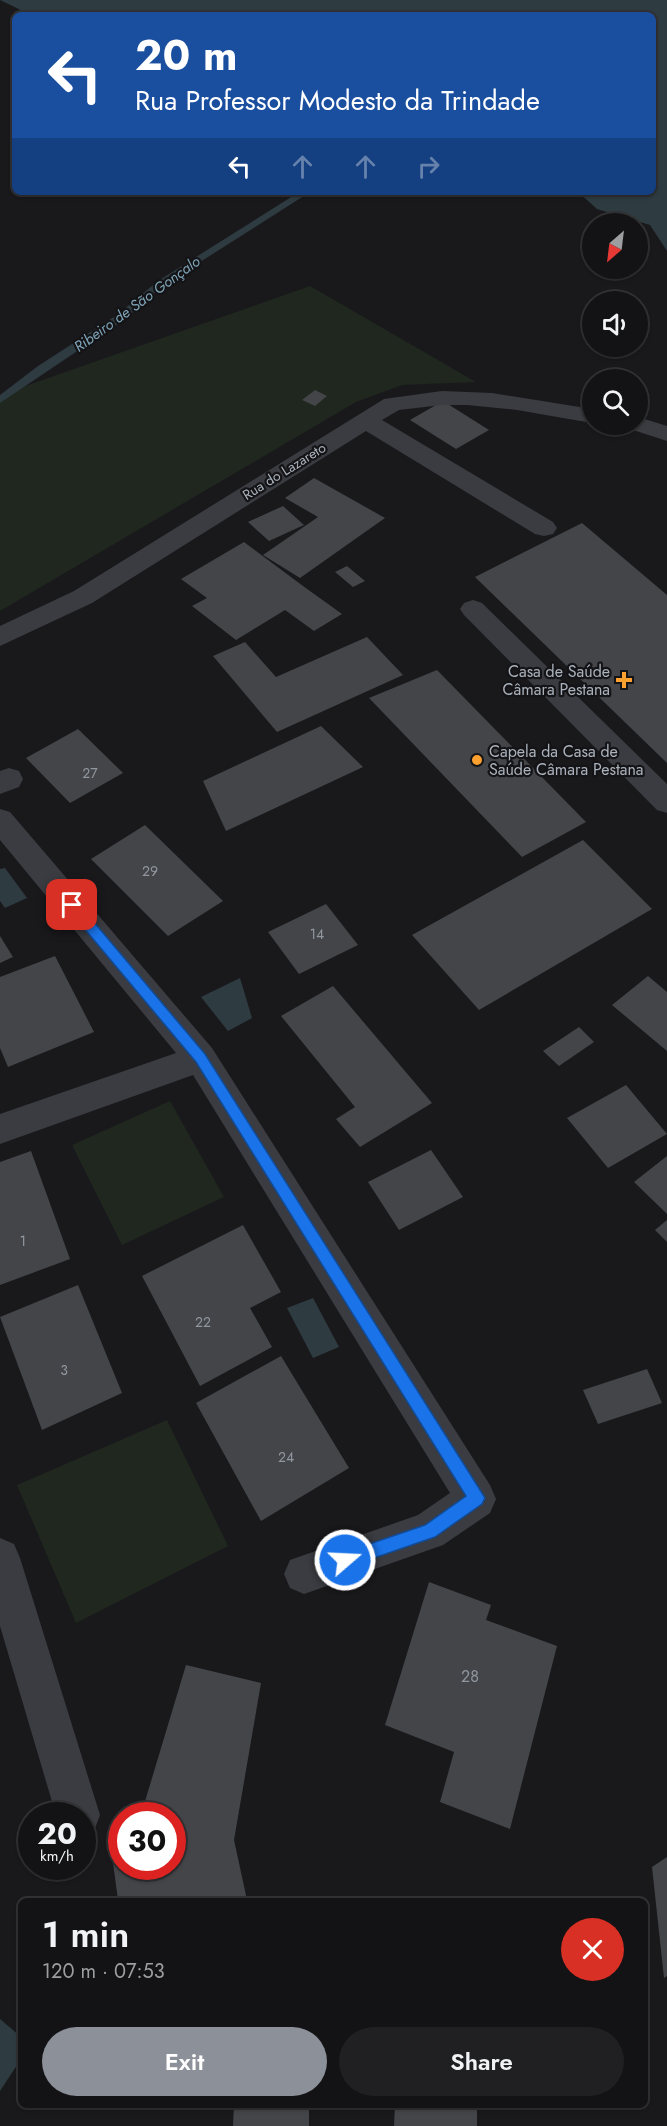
<!DOCTYPE html>
<html lang="en">
<head>
<meta charset="utf-8">
<style>
  body { margin:0; font-family:Jost,sans-serif; background:#202022; color:#f1f3f6; height:100vh; display:flex; flex-direction:column; font-size:22px; white-space:nowrap }
  * { box-sizing:border-box; margin:0 }
  p { font-size:20px; color:#9d9ea0 }
  .icon { flex:none; width:33px; height:33px; fill:none; stroke:currentColor; stroke-width:2; stroke-linecap:round; stroke-linejoin:round }
  .map { position:relative; flex:1; overflow:hidden }
  .sheet { position:absolute; left:18px; top:1898px; width:630px; height:210px; display:flex; flex-direction:column; background:#131315; border-radius:9px; box-shadow:0 2px 4px #0004,0 0 0 2px #323234 }
  .sheet>* { flex:none }
  .guide { position:absolute; left:12px; top:12px; width:644px; height:183px; border-radius:9px; box-shadow:0 2px 4px #0004,0 0 0 2px #323234; background:#1a4fa0; color:#fff; overflow:hidden }
  .needle { width:39px; rotate:208deg }
  .controls { position:absolute; left:582px; top:213px; display:grid; gap:12px }
  .controls a { display:grid; place-items:center; width:66px; height:66px; border-radius:50%; background:#131315; box-shadow:0 2px 4px #0004,0 0 0 2px #323234; font-size:30px }
  .speed { position:absolute; left:18px; top:1802px; display:flex; gap:12px; font-size:30px; font-weight:700; text-align:center }
  .speed>* { display:grid; place-content:center; width:78px; height:78px; border-radius:50%; background:#131315; box-shadow:0 2px 4px #0004,0 0 0 2px #323234; line-height:1 }
  .speed small { font-size:15px; font-weight:400 }
  .speed .limit { border:9px solid #d22; background:#fff; color:#111 }
  .pin { position:absolute; display:grid; place-items:center; width:51px; height:51px; color:#fff; margin:-26px; border-radius:12px; box-shadow:0 3px 9px #0006 }
  .me { position:absolute; width:66px; margin:-33px; rotate:71deg; stroke-linejoin:round; filter:drop-shadow(0 0 4px #0008) }
  .turn { display:flex; align-items:center; gap:21px; height:126px; padding:0 24px; font-size:27px }
  .turn .icon { width:78px; height:78px; stroke-width:2.5 }
  .turn b { display:block; font-size:42px; line-height:51px }
  .lanes { display:flex; align-items:center; height:57px; padding:0 24px; background:#0003; justify-content:center; gap:30px; direction:ltr }
  .lanes .off { opacity:.35 }
  .round { display:grid; place-items:center; flex:none; width:63px; height:63px; border-radius:32px; background:#202022 }
  .overview { display:flex; align-items:center; justify-content:space-between; height:102px; padding:0 24px }
  h1 { font-size:36px; font-weight:600; line-height:45px }
  .primary-button { display:flex; gap:12px; margin-top:auto; padding:12px 24px }
  .primary-button a { flex:1; height:69px; border-radius:36px; background:#8c9099; color:#fff; font-size:24px; font-weight:600; line-height:69px; text-align:center }
  .primary-button a+a { background:#202022; color:#f1f3f6 }
  .map>svg:first-child { display:block }
  .green { fill:#1f271f }
  .water { fill:#2e3b41 }
  .lines { fill:none; stroke-linecap:round; stroke-linejoin:round }
  .stream { fill:#2e3b41; fill-rule:evenodd }
  .building { fill:#434549 }
  .minor { fill:#3a3c41; fill-rule:evenodd }
  .route { fill:#1a73e8; stroke:#114b97; stroke-width:1.5 }
  .poi-dot { fill:#fea02f; stroke:#141417; stroke-width:2 }
  .labels { text-anchor:middle; dominant-baseline:central; stroke-width:4.5; stroke-linejoin:round; paint-order:stroke }
  .far-street-label { font-size:14px; fill:#abb2bc; stroke:#141417 }
  .number-label { font-size:14px; fill:#91979f }
  .far-water-label { font-size:15px; font-style:italic; fill:#80a5b9; stroke:#141417 }
  .poi-label { font-size:16px; fill:#abb2bc; stroke:#141417; text-anchor:end }
  .near-number-label { font-size:16px; fill:#91979f }
</style>
</head>
<body>
<div class="map">
<svg width="667" height="2126" viewBox="0 0 667 2126">
  <rect width="100%" height="100%" fill="#19191c"/>
  <!-- green -->
  <g class="green">
    <polygon points="310,286 476,382 402,385 356,402 0,611 0,395"/>
    <polygon points="170,1101 224,1197 122,1245 72,1145"/>
    <polygon points="167,1420 228,1546 76,1623 17,1485"/>
  </g>
  <!-- water -->
  <g class="water">
    <polygon points="0,0 667,0 667,251 650,225 597,209 578,192 652,192 652,15 31,15"/>
    <polygon points="5,868 27,898 5,908 0,901 0,869"/>
    <polygon points="240,978 252,1018 228,1031 201,997"/>
    <polygon points="313,1298 339,1347 313,1358 287,1308"/>
    <polygon points="0,2019 21,2037 21,2059 0,2091"/>
  </g>
  <g class="lines">
    <!-- stream -->
    <polygon class="stream" points="299,192 310,192 164,285 125,319 0,403 0,395 38,366 117,315 158,281"/>
  </g>
  <!-- building -->
  <g class="building">
    <polygon points="315,390 327,396 315,406 302,400"/>
    <polygon points="443,401 489,430 456,449 410,420"/>
    <polygon points="314,478 385,518 300,578 263,555 318,517 285,498"/>
    <polygon points="283,506 304,525 269,541 248,522"/>
    <polygon points="582,523 667,595 667,763 475,577"/>
    <polygon points="244,542 303,586 342,614 314,631 285,610 236,640 192,606 207,598 181,579"/>
    <polygon points="347,566 365,581 353,587 335,572"/>
    <polygon points="367,637 403,675 277,732 213,656 245,642 276,677"/>
    <polygon points="437,670 586,822 522,857 369,698"/>
    <polygon points="321,726 363,767 226,831 203,781"/>
    <polygon points="78,729 123,773 70,803 26,758"/>
    <polygon points="145,825 223,901 168,936 91,859"/>
    <polygon points="583,840 652,909 479,1010 412,935"/>
    <polygon points="326,904 358,945 299,974 268,932"/>
    <polygon points="0,936 13,957 0,963"/>
    <polygon points="55,956 94,1032 8,1067 0,1048 0,977"/>
    <polygon points="648,976 667,992 667,1051 612,1005"/>
    <polygon points="333,986 432,1103 360,1147 336,1119 355,1107 281,1016"/>
    <polygon points="579,1027 594,1042 559,1066 543,1051"/>
    <polygon points="626,1085 667,1134 608,1168 567,1118"/>
    <polygon points="431,1150 463,1197 399,1230 368,1182"/>
    <polygon points="31,1151 70,1259 0,1285 0,1162"/>
    <polygon points="667,1156 667,1214 634,1182"/>
    <polygon points="667,1220 667,1242 655,1230"/>
    <polygon points="243,1225 281,1292 250,1308 272,1347 200,1386 142,1276"/>
    <polygon points="78,1285 122,1393 42,1430 0,1317"/>
    <polygon points="281,1356 349,1468 261,1521 196,1403"/>
    <polygon points="647,1369 662,1403 598,1424 583,1390"/>
    <polygon points="429,1582 491,1605 486,1620 557,1646 510,1829 440,1802 454,1752 385,1725"/>
    <polygon points="186,1665 261,1683 234,1840 247,1900 118,1900 111,1848 122,1835 122,1866 172,1866 172,1815 137,1815 143,1808"/>
    <polygon points="667,1857 667,1976 664,1978 652,1867"/>
    <polygon points="234,2104 309,2104 309,2126 233,2126"/>
    <polygon points="395,2104 477,2104 477,2126 394,2126"/>
  </g>
  <g class="lines">
    <!-- minor -->
    <g class="minor">
      <polygon points="442,391 492,393 592,409 592,423 517,410 467,405 442,405 399,410 382,420 553,522 557,528 553,534 544,536 535,534 366,431 92,603 0,646 0,626 74,591 384,399"/>
      <polygon points="638,417 667,426 667,441 630,429 627,424 638,424"/>
      <polygon points="473,600 482,603 667,784 667,813 657,810 464,615 460,609 464,603"/>
      <polygon points="9,768 19,771 23,779 19,787 0,794 0,771"/>
      <polygon points="0,809 10,812 212,1048 490,1485 496,1499 490,1513 443,1545 304,1594 290,1588 284,1574 290,1560 418,1515 450,1493 193,1075 0,1144 0,1114 176,1053 0,840"/>
      <polygon points="0,1538 14,1544 20,1558 100,1815 94,1831 82,1835 82,1815 56,1815 0,1626"/>
    </g>
  </g>
  <!-- route -->
  <polygon class="route" points="72,900 77,902 205,1054 482,1493 485,1498 482,1504 435,1537 345,1568 340,1566 337,1560 340,1554 425,1525 466,1496 196,1062 68,909 66,905 68,902"/>
  <!-- markers -->
  <g class="poi-dot">
    <path d="M621 671h6v6h6v6h-6v6h-6v-6h-6v-6h6z"/>
    <circle cx="477" cy="760" r="6"/>
  </g>
  <g class="labels">
    <!-- far-street labels -->
    <g class="far-street-label">
      <text transform="translate(284 471) rotate(-32)">Rua do Lazareto</text>
    </g>
    <!-- number labels -->
    <g class="number-label">
      <text x="90" y="773">27</text>
      <text x="150" y="871">29</text>
      <text x="317" y="934">14</text>
      <text x="23" y="1241">1</text>
      <text x="203" y="1322">22</text>
      <text x="64" y="1370">3</text>
      <text x="286" y="1457">24</text>
    </g>
    <!-- far-water labels -->
    <g class="far-water-label">
      <text transform="translate(137 304) rotate(-36)">Ribeiro de São Gonçalo</text>
    </g>
    <!-- poi labels -->
    <g class="poi-label">
      <text x="610" y="671">Casa de Saúde<tspan x="610" dy="18">Câmara Pestana</tspan></text>
      <text x="489" y="751" text-anchor="start">Capela da Casa de<tspan x="489" dy="18">Saúde Câmara Pestana</tspan></text>
    </g>
    <!-- near-number labels -->
    <g class="near-number-label">
      <text x="470" y="1676">28</text>
    </g>
  </g>
</svg>
<div class="controls">
<a><svg class="needle" viewBox="-14 -14 28 28"><path d="M0-13l5 13h-10z" fill="#e53935"/><path d="M0 13l5-13h-10z" fill="#9d9ea0"/></svg></a>
<a><svg class="icon" aria-label="sound" viewBox="0 0 24 24"><path d="M4 9h4l5-4v14l-5-4H4zM17 9q2 3 0 6"/></svg></a>
<a><svg class="icon" aria-label="search" viewBox="0 0 24 24"><circle cx="10" cy="10" r="6"/><path d="M15 15l6 6"/></svg></a>
</div>
<div class="speed"><div>20<small>km/h</small></div><div class="limit">30</div></div>
<div class="pin" style="left:72px;top:905px;background:#d93025"><svg class="icon" aria-label="arrive" viewBox="0 0 24 24"><path d="M6 21V4h12l-3 4 3 4H6"/></svg></div>
<svg class="me" style="left:345px;top:1560px" viewBox="-20 -20 40 40"><circle r="17" fill="#1a73e8" stroke="#fff" stroke-width="3"/><path d="M0-11L8 9 0 5-8 9z" fill="#fff"/></svg>
<div class="guide">
<div class="turn"><svg class="icon" aria-label="left" viewBox="0 0 24 24"><path d="M17 20v-9H6M10 6l-5 5 5 5"/></svg><div><b>20 m</b>Rua Professor Modesto da Trindade</div></div>
<div class="lanes"><svg class="icon" aria-label="left" viewBox="0 0 24 24"><path d="M17 20v-9H6M10 6l-5 5 5 5"/></svg><svg class="icon off" aria-label="ahead" viewBox="0 0 24 24"><path d="M12 20V5M6 11l6-6 6 6"/></svg><svg class="icon off" aria-label="ahead" viewBox="0 0 24 24"><path d="M12 20V5M6 11l6-6 6 6"/></svg><svg class="icon off" aria-label="right" viewBox="0 0 24 24"><path d="M7 20v-9h11M14 6l5 5-5 5"/></svg></div>
</div>
<section class="sheet">
<div class="overview"><div><h1>1 min</h1><p>120 m · 07:53</p></div><a class="round" style="background:#d93025;color:#fff"><svg class="icon" aria-label="close" viewBox="0 0 24 24"><path d="M6 6l12 12M18 6L6 18"/></svg></a></div>
<div class="primary-button"><a>Exit</a><a>Share</a></div>
</section>
</div>
</body>
</html>
